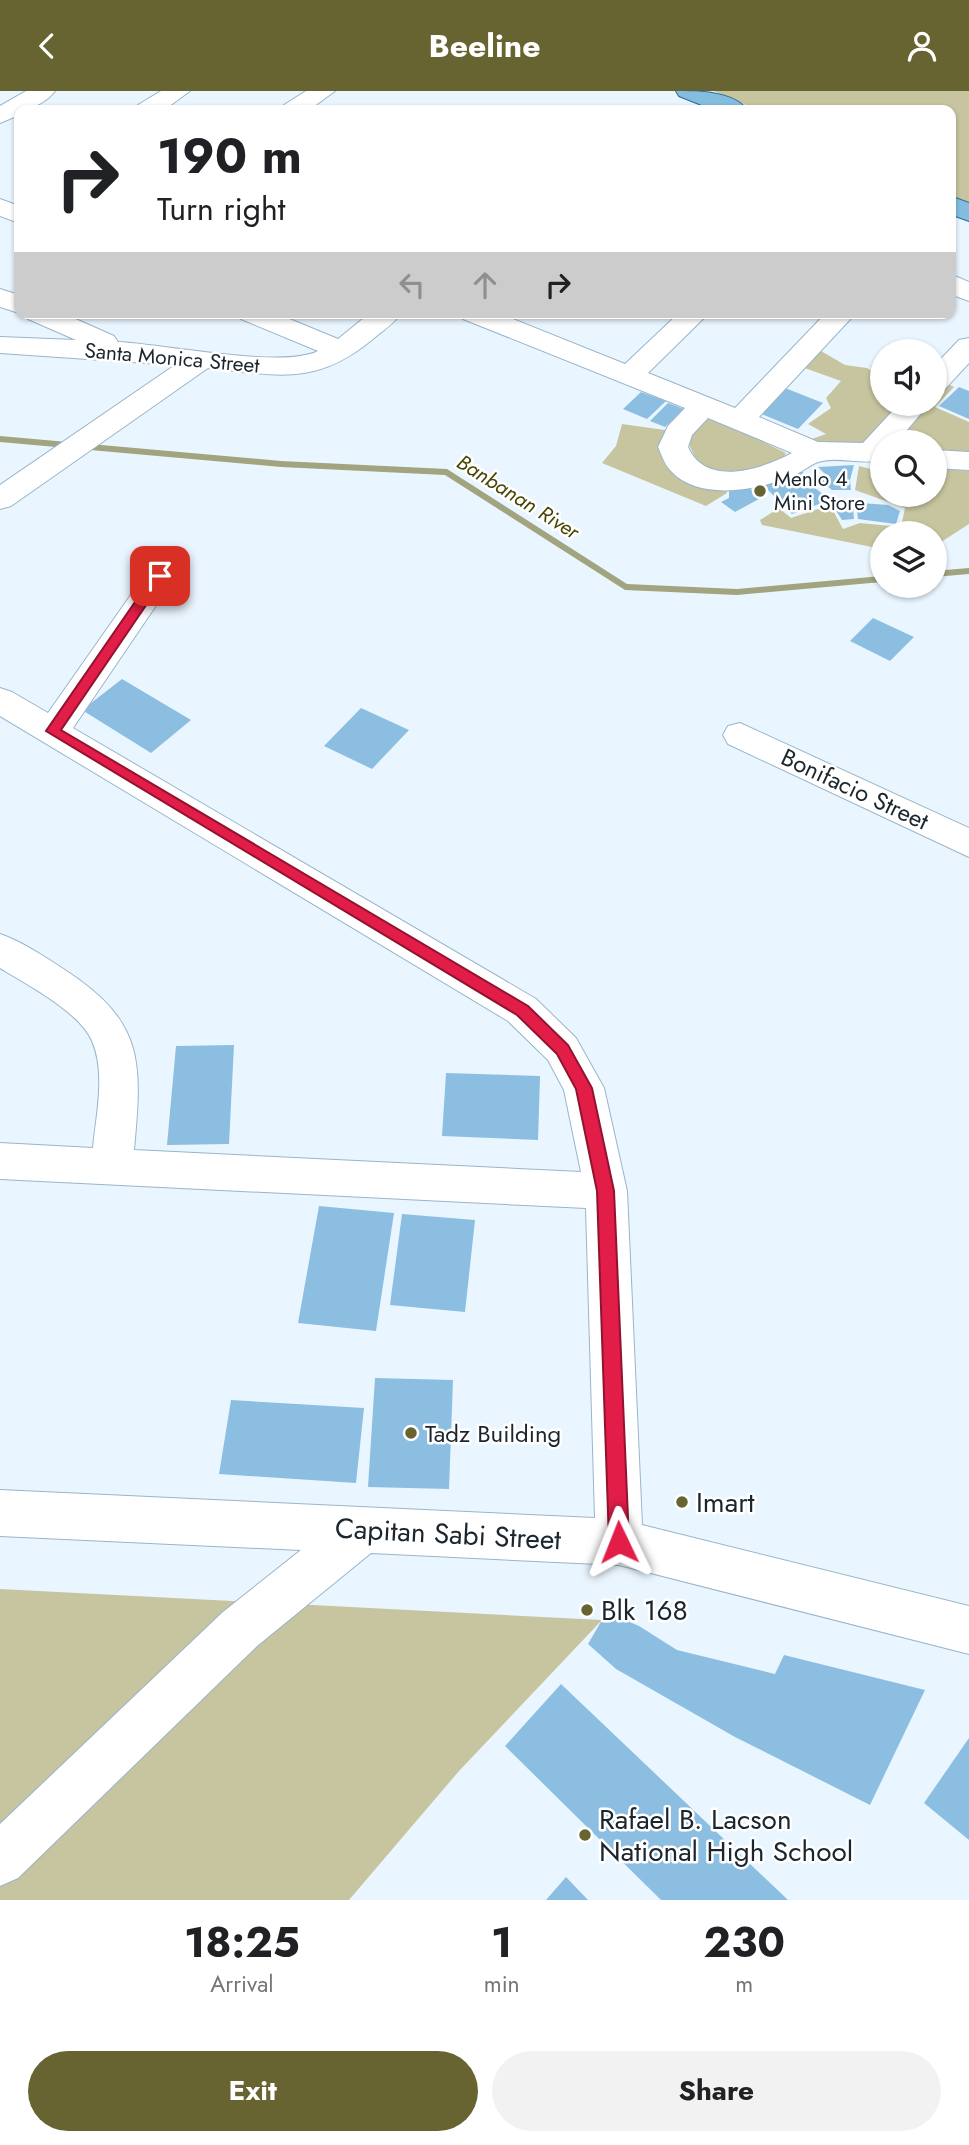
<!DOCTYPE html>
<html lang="en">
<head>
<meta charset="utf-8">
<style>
  body { margin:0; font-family:Jost,sans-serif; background:#f2f2f2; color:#202124; height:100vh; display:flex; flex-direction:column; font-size:26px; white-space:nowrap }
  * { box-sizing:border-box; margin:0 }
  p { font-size:23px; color:#757577 }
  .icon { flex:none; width:38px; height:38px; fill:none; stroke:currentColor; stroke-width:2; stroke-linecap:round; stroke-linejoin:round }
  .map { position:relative; height:1809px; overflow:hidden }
  .drawer { display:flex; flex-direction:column; background:#fff; flex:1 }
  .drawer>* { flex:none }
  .hud { position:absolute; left:14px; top:14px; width:942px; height:214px; border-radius:14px; box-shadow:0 2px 5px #0004; background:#fff; color:#202124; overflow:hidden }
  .controls { position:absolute; left:870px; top:248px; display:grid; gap:14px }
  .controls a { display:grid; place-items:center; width:77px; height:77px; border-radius:50%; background:#fff; box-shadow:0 2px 5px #0004; font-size:35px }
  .pin { position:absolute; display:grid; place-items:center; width:60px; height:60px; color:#fff; margin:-30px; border-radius:14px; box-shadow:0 4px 10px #0006 }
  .me { position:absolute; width:77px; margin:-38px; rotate:358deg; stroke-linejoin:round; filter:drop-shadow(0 0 5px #0008) }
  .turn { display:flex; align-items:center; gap:24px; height:147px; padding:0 28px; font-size:32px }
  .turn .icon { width:91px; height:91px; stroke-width:2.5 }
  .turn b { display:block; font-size:49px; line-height:60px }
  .lanes { display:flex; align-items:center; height:66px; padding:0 28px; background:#0003; justify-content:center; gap:35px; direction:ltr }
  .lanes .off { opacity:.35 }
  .eta { display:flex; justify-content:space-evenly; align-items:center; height:119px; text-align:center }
  .eta b { font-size:42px; font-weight:700; line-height:49px }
  .primary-button { display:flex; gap:14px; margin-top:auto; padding:14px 28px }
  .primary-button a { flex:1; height:80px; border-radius:42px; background:#676431; color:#fff; font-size:28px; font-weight:700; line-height:80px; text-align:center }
  .primary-button a+a { background:#f2f2f2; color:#202124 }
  header { display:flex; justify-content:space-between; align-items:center; height:91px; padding:0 28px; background:#676431; color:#fff; font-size:32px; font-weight:700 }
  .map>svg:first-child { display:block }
  .green { fill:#c6c59f }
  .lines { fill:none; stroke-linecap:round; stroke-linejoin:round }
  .stream { fill:#a1a47f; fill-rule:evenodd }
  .building { fill:#8cbee1 }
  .minor-casing { stroke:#98b5c9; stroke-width:2 }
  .major-casing { stroke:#296c94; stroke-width:2 }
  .minor { fill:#fff; fill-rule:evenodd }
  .major { fill:#83bee0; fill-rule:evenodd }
  .route { fill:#e11d48; stroke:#92132f; stroke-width:2 }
  .poi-dot { fill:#676431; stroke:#fff; stroke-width:2.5 }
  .labels { text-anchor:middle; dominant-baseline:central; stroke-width:5; stroke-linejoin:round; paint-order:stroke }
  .far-street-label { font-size:21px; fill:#1a252d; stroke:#fff }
  .far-poi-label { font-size:21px; fill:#1a252d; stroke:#fff; text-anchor:start }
  .far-water-label { font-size:21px; font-style:italic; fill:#484500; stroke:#fff }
  .street-label { font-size:24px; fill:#1a252d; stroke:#fff }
  .poi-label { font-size:24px; fill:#1a252d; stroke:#fff; text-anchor:start }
  .near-poi-label { font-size:28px; fill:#1a252d; stroke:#fff; text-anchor:start }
  .near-street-label { font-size:28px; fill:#1a252d; stroke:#fff }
</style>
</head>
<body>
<header><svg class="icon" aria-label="back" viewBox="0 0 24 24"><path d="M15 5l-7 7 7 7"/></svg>Beeline<svg class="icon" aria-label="person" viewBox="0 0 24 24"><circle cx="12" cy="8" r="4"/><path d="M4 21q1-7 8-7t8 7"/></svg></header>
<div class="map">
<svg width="969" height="1809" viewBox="0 0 969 1809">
  <rect width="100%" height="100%" fill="#eaf6ff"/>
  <!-- green -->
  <g class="green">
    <polygon points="714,0 969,0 969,114 950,106 950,19 757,19"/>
    <polygon points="821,260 845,274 867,277 882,286 882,313 908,313 893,331 868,346 867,358 826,357 812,348 826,343 808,333 831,317 826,307 841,290 799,275"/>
    <polygon points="944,291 954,296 935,316 969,331 969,366 935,362 934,352 890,352 923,313 934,313 935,301"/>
    <polygon points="710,325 786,362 781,370 730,384 699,375 686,347"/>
    <polygon points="622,333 672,340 667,359 724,393 727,402 706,415 602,372 616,355"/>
    <polygon points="859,375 882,381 882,404 934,404 935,377 969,380 969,433 935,455 934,443 882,443 882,458 762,434 760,429 779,417 791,427 830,414 843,438 860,432 901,436 905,417 855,399"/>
    <polygon points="0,1498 602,1529 459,1680 349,1809 0,1809"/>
  </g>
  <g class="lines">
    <!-- stream -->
    <g class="stream">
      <polygon points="0,345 281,370 447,378 627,493 737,498 882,485 882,491 737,504 625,499 445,384 281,376 0,351"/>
      <polygon points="969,477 969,483 934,486 934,480"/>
    </g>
  </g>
  <!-- building -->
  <g class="building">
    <polygon points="959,296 969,300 969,328 939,315"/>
    <polygon points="785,297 823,312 798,338 759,322"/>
    <polygon points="641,301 666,310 647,328 623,318"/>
    <polygon points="668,312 684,318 665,336 650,330"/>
    <polygon points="854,374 850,389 851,399 832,399 821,390 827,385 818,376"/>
    <polygon points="802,380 808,391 830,409 792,423 761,392"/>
    <polygon points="749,396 759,408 735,421 721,411 729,407 729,399"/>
    <polygon points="861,412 888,414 900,420 896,433 858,428 857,419"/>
    <polygon points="853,417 854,428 842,429 835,418"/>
    <polygon points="873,527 914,546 890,570 850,550"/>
    <polygon points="122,588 191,629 151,662 82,619"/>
    <polygon points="361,617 409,639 372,678 324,655"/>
    <polygon points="234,954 229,1053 167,1054 176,955"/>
    <polygon points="446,982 540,985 538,1049 442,1045"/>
    <polygon points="319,1115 394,1122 376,1240 298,1232"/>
    <polygon points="402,1123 475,1129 465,1221 390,1214"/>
    <polygon points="375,1287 453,1289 449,1398 368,1396"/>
    <polygon points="231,1309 364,1317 356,1392 219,1383"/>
    <polygon points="618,1526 639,1535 677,1559 775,1583 784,1564 925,1599 870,1714 735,1646 616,1578 588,1553 602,1529"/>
    <polygon points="561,1593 788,1809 661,1809 505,1655"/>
    <polygon points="969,1647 969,1749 924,1712"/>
    <polygon points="566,1786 588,1809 546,1809"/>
  </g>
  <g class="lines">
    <defs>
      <g id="minor">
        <path d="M26 0H55C48 10 31 19 19 19V24L0 32V15Z"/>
        <polygon points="161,0 190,0 164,19 135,19 138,14"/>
        <polygon points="306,0 335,0 309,19 281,19 284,14"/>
        <polygon points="0,108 19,115 19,132 0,125"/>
        <polygon points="950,183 969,191 969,210 950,203"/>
        <polygon points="0,198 19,204 19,222 0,216"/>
        <path d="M24 222H62L114 245 118 251C163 253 283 278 318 260L241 228 237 222H275L338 248 370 222H401C394 233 382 240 373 248 315 296 277 284 208 277L11 415 0 418V394L175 274 0 262V246L76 249 28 228Z"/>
        <path d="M459 222H498L625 273 679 222H709L648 282 735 317 826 222H856L759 326 818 351 863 352 899 313H929L896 352H882V369C862 374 842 366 822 370 813 371 803 381 794 384 760 399 699 411 671 380 664 373 662 364 658 356L668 335 685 317 463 228ZM708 327 792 362C762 378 706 397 688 356L692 344Z"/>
        <polygon points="969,247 969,272 944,299 934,302 934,275 959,249"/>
        <polygon points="934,359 969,361 969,379 934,377"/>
        <path d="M160 474 171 478 176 485 73 637 536 908 576 947 604 997 627 1100 642 1434 969 1515V1563L619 1474 371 1462 257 1555 18 1787 0 1795V1733L223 1521 301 1459 0 1445V1399L595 1427 586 1117 0 1088V1052L93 1057C96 1024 106 982 92 950 80 921 26 893 0 877V843C23 851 45 866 65 879 145 931 142 972 134 1059L581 1081 564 999 548 969 508 930 0 625V597L12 601 48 622 149 478Z"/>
        <polygon points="740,632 969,737 969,766 728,653 723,644 728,635"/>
      </g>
      <g id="major">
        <path d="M676 0C697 0 734 0 747 19H714L679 5Z"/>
        <polygon points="950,105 969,112 969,130 950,123"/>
      </g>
    </defs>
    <!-- minor casing -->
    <use href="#minor" class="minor-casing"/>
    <!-- major casing -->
    <use href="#major" class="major-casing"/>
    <!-- minor -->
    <use href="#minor" class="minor"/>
    <!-- major -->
    <use href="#major" class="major"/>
  </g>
  <!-- route -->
  <polygon class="route" points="160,480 166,485 61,639 528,915 568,954 592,997 614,1100 629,1451 626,1458 619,1461 612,1458 609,1451 597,1100 576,998 557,963 517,924 46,640 155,482"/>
  <!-- markers -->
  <g class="poi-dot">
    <circle cx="760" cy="400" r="7"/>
    <circle cx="411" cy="1342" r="7"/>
    <circle cx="682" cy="1411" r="7"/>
    <circle cx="587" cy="1519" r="7"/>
    <circle cx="585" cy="1744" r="7"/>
  </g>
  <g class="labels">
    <!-- far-street labels -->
    <g class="far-street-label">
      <text transform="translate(172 267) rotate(5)">Santa Monica Street</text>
    </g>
    <!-- far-poi labels -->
    <g class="far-poi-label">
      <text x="774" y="388">Menlo 4<tspan x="774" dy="24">Mini Store</tspan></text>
    </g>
    <!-- far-water labels -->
    <g class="far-water-label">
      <text transform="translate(518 406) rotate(32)">Banbanan River</text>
    </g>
    <!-- street labels -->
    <g class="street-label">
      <text transform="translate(855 698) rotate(25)">Bonifacio Street</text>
    </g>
    <!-- poi labels -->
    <g class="poi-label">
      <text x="425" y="1342">Tadz Building</text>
    </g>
    <!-- near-poi labels -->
    <g class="near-poi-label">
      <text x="696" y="1411">Imart</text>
      <text x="601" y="1519">Blk 168</text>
      <text x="599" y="1728">Rafael B. Lacson<tspan x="599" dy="32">National High School</tspan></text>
    </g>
    <!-- near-street labels -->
    <g class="near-street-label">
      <text transform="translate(448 1443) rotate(3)">Capitan Sabi Street</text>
    </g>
  </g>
</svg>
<div class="controls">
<a><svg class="icon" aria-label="sound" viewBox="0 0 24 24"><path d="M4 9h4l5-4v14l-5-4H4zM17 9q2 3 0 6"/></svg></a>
<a><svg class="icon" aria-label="search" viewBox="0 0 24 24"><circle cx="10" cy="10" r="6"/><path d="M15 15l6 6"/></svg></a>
<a><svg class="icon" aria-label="layers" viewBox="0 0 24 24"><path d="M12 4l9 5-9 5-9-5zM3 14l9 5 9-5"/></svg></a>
</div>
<div class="pin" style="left:160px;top:485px;background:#d93025"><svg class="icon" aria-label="arrive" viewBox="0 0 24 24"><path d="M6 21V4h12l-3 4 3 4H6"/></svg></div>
<svg class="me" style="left:619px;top:1451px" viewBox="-20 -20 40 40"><path d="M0-17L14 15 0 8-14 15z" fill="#e11d48" stroke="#fff" stroke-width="4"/></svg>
<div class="hud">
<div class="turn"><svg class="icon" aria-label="right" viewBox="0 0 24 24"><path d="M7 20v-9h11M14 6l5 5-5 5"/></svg><div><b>190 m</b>Turn right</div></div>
<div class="lanes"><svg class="icon off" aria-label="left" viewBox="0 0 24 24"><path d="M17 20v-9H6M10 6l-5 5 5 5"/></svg><svg class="icon off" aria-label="ahead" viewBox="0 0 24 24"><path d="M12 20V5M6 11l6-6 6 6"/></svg><svg class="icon" aria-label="right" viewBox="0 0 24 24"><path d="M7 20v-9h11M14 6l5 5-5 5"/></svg></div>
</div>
</div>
<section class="drawer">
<div class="eta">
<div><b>18:25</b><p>Arrival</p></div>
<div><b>1</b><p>min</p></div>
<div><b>230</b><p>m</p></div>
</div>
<div class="primary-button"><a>Exit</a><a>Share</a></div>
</section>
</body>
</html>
